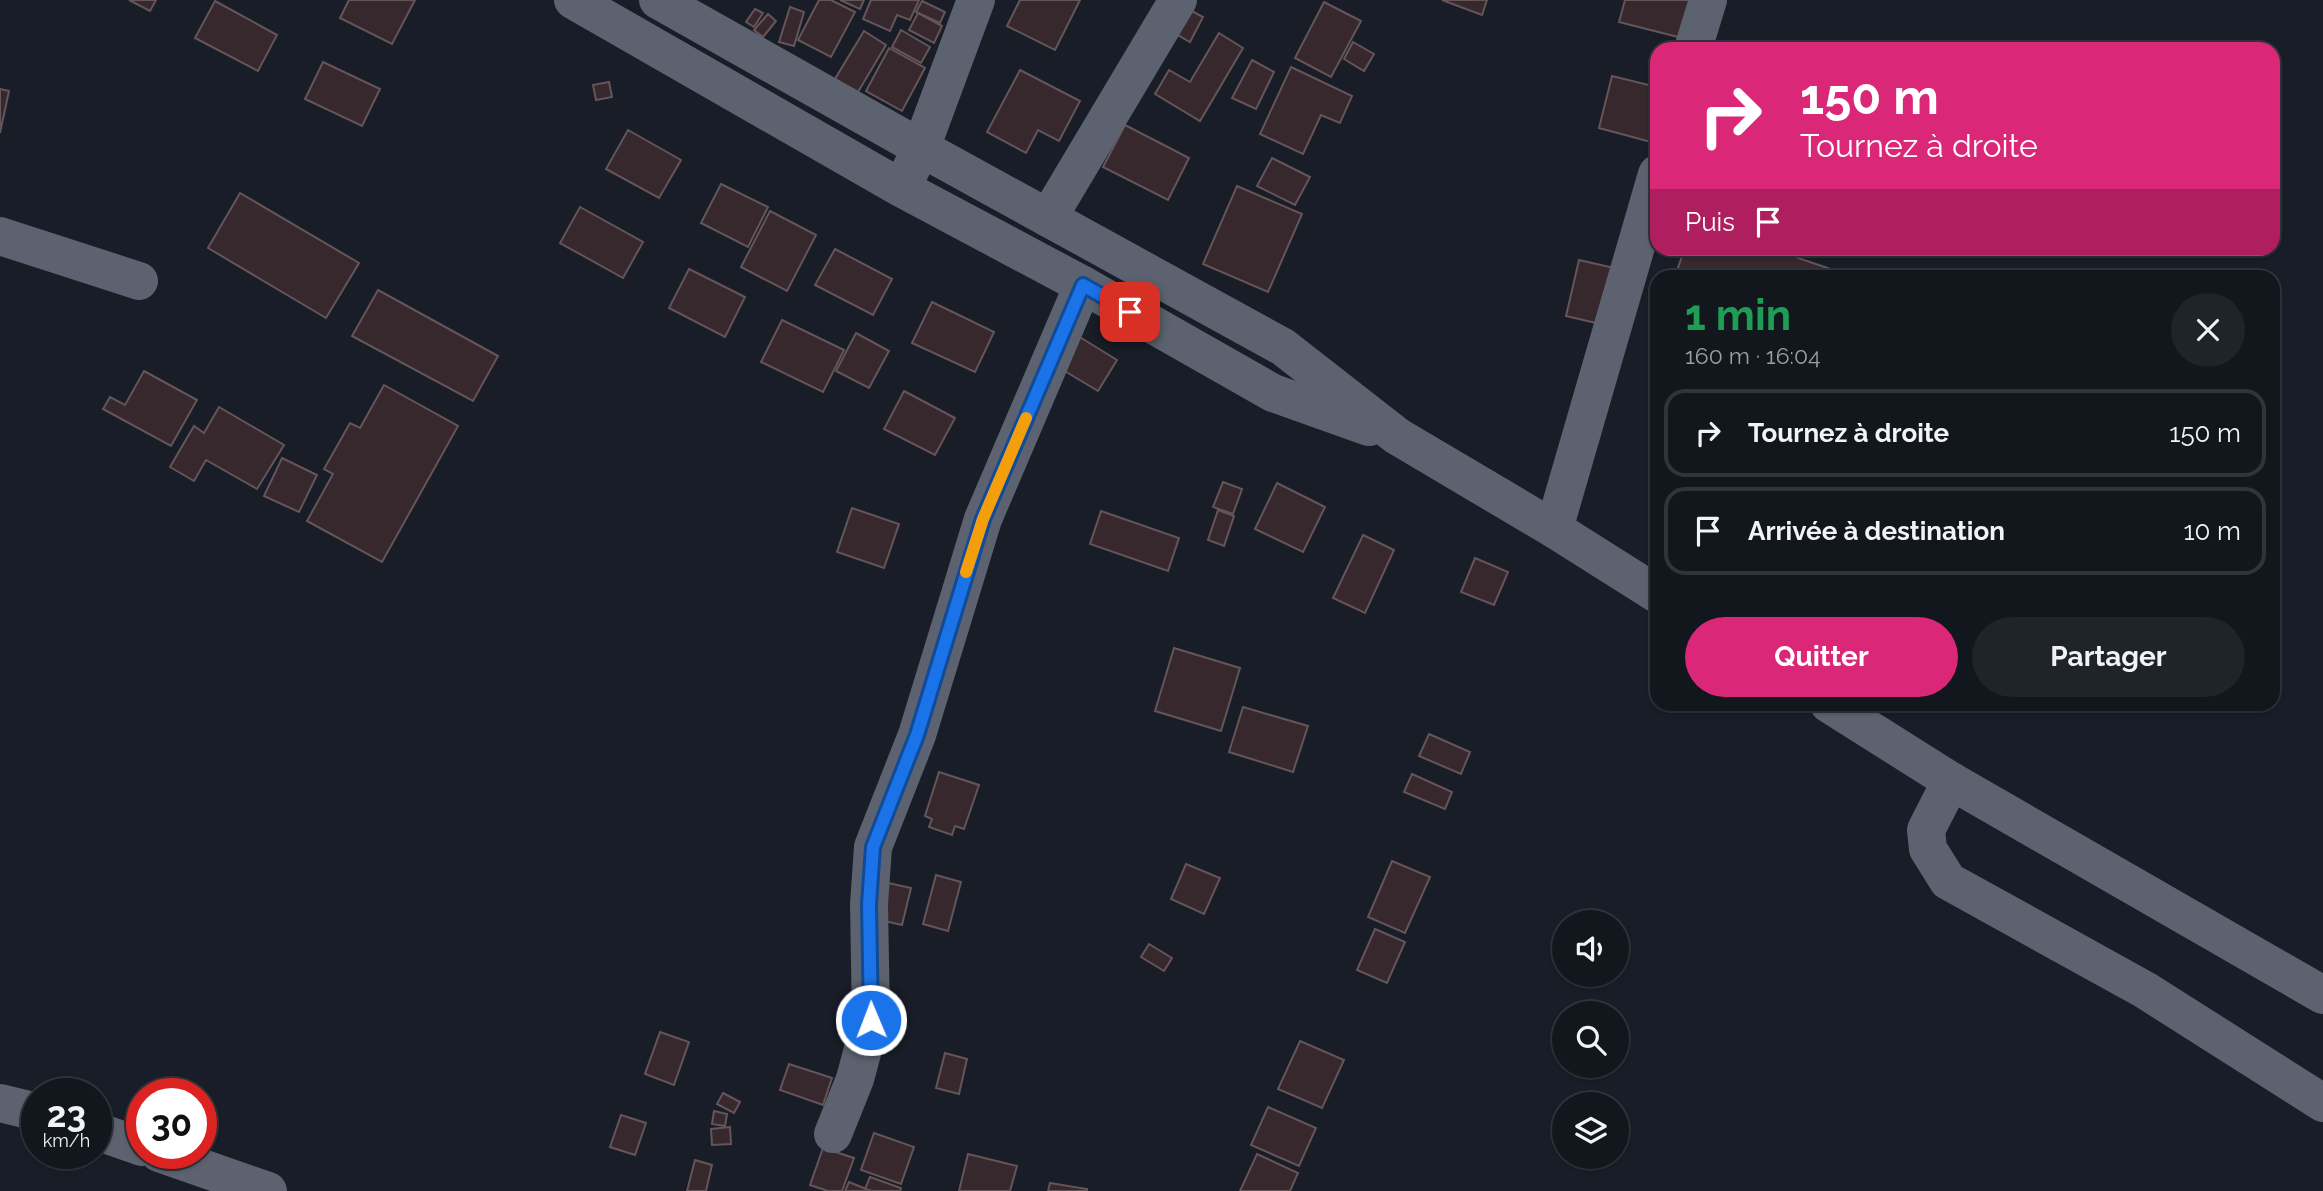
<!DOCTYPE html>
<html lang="fr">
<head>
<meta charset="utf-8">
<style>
  body { margin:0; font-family:Raleway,sans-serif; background:#1f232a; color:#f1f3f6; height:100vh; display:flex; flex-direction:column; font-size:26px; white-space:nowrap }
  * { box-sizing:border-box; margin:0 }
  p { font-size:23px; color:#9c9fa4 }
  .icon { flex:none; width:38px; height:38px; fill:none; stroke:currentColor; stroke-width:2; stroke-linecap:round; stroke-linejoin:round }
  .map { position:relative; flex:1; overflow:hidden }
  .drawer { position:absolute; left:1650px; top:270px; width:630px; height:441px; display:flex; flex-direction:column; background:#12161d; border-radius:21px; box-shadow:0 2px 5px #0004,0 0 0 2px #31353b }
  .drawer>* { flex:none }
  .banner { position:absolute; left:1650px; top:42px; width:630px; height:214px; border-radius:21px; box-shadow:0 2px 5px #0004,0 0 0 2px #31353b; background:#db2777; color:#fff; overflow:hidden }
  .fabs { position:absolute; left:1552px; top:910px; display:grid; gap:14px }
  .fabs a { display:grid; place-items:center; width:77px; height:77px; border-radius:50%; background:#12161d; box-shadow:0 2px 5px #0004,0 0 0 2px #31353b; font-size:35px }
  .speed { position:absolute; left:21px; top:1078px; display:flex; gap:14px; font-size:35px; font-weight:700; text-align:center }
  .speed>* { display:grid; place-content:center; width:91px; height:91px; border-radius:50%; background:#12161d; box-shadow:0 2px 5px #0004,0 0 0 2px #31353b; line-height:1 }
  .speed small { font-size:18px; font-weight:400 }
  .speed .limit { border:10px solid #d22; background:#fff; color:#111 }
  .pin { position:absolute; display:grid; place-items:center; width:60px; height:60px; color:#fff; margin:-30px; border-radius:14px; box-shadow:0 4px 10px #0006 }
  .me { position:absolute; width:77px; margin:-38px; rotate:359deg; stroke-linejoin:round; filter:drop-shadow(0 0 5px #0008) }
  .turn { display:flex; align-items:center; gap:24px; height:147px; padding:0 35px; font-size:32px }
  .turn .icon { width:91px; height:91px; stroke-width:2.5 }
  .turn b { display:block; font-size:49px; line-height:60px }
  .then { display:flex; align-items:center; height:66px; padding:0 35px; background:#0003; gap:14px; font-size:26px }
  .round { display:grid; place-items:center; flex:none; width:74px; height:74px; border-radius:37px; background:#1f232a }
  .summary { display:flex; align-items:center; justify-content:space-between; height:119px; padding:0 35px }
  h1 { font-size:42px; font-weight:700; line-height:52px; color:#1e9e55 }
  .cta { display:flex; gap:14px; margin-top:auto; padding:14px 35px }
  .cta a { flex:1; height:80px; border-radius:42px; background:#db2777; color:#fff; font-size:28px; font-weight:700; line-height:80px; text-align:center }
  .cta a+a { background:#1f232a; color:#f1f3f6 }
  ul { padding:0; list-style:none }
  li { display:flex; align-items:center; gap:21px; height:88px; margin:0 14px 10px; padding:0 21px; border:4px solid #31353b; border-radius:21px }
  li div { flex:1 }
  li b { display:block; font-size:26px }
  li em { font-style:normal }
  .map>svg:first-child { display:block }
  .building { fill:#36282c; stroke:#645559; stroke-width:2 }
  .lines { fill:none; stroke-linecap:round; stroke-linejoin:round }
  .minor { stroke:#5c626f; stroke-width:38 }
  .route-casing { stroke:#114b97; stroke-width:18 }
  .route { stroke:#1a73e8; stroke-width:12 }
  .slow { stroke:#f59e0b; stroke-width:12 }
</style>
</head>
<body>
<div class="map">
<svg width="2323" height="1191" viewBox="0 0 2323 1191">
  <rect width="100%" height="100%" fill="#181d27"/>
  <!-- building -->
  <g class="building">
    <polygon points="129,0 156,0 150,11"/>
    <polygon points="349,0 415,0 392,44 340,18"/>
    <polygon points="819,0 831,0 855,12 831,57 798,40"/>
    <polygon points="840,0 864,0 860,9"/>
    <polygon points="871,0 919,0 910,20 897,15 890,31 863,19"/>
    <polygon points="1020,0 1080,0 1055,50 1007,26"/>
    <polygon points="1442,0 1487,0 1482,15"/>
    <polygon points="1625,0 1692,0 1682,38 1619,22"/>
    <polygon points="215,1 277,35 258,71 195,38"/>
    <polygon points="922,1 945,12 940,23 916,12"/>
    <polygon points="1324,2 1361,21 1331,77 1295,58"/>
    <polygon points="790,7 804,12 794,46 779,42"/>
    <polygon points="755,9 763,13 754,27 746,22"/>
    <polygon points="1188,9 1203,17 1190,42 1176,34"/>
    <polygon points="918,13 942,26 934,43 909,30"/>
    <polygon points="768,14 776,21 763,37 754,30"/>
    <polygon points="901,30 930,47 921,63 892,47"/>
    <polygon points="864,31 886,45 858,92 835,79"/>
    <polygon points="1219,33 1243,48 1200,121 1155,94 1169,70 1190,82"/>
    <polygon points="1353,42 1374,54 1364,71 1344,59"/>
    <polygon points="889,48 925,68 902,111 866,91"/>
    <polygon points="1252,60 1274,72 1256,109 1232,98"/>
    <polygon points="323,62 380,89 362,126 305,99"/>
    <polygon points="1291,67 1352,96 1340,123 1321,115 1303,154 1260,134"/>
    <polygon points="1020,70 1080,101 1059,141 1038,130 1026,153 987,132"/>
    <polygon points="1612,76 1657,87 1657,117 1651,142 1599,128"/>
    <polygon points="609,82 612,97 596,100 593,85"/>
    <polygon points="0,89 9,91 0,133"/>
    <polygon points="1125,125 1189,158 1168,200 1103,167"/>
    <polygon points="628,130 681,160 659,198 606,169"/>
    <polygon points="1272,158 1310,177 1295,205 1257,186"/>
    <polygon points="721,184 768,207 748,247 701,223"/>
    <polygon points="1237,186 1302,214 1268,292 1203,264"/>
    <polygon points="240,193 359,263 326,318 208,248"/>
    <polygon points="580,207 643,242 623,278 560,243"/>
    <polygon points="770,211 816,235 787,291 741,267"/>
    <polygon points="1685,248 1769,248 1851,276 1675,276"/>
    <polygon points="835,249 892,279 873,315 815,285"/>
    <polygon points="1579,260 1623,270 1609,326 1566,316"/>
    <polygon points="689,269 745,297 725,337 669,308"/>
    <polygon points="378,290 498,356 473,401 352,336"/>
    <polygon points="932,302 994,332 975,372 912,343"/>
    <polygon points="782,320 844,350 823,392 761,362"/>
    <polygon points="856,333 889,351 869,388 836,371"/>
    <polygon points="1078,336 1117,360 1098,391 1058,367"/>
    <polygon points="144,371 197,400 171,446 103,409 110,397 125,405"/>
    <polygon points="384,385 458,426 382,562 307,521 333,474 324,469 350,423 360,428"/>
    <polygon points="904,391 955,418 935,455 884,429"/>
    <polygon points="219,407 284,445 257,489 206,460 194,481 170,467 194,426 204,433"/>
    <polygon points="282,458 317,475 299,512 264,496"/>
    <polygon points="1223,482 1242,489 1233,514 1213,507"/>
    <polygon points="1277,483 1325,507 1303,552 1255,529"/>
    <polygon points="852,508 899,524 884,568 837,552"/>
    <polygon points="1218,510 1234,516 1224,546 1208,540"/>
    <polygon points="1101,511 1179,538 1168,571 1090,544"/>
    <polygon points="1363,535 1394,550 1365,613 1333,598"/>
    <polygon points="1475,558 1508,572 1494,605 1461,592"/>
    <polygon points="1174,648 1240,668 1221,731 1155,711"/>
    <polygon points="1243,707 1308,726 1293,772 1229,752"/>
    <polygon points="1429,734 1470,752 1461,774 1419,756"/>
    <polygon points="939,772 979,785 964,829 955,826 952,835 929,827 932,819 925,816"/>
    <polygon points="1412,774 1452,792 1445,809 1404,792"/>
    <polygon points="1392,861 1430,877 1405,933 1368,917"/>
    <polygon points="1186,864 1220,878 1204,914 1171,899"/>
    <polygon points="936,875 961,882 948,931 923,924"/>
    <polygon points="884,882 911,888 902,925 876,919"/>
    <polygon points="1375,929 1405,942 1387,983 1357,970"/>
    <polygon points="1149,944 1172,958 1164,971 1141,957"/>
    <polygon points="660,1032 689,1042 674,1085 645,1074"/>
    <polygon points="1300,1041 1344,1060 1322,1108 1278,1089"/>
    <polygon points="945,1053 967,1059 959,1094 936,1088"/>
    <polygon points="789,1064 832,1078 823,1105 780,1090"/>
    <polygon points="723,1093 740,1102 734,1113 717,1104"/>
    <polygon points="1268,1107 1316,1128 1299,1166 1251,1145"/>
    <polygon points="714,1111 727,1114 725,1126 712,1124"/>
    <polygon points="621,1115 646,1123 635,1155 610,1147"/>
    <polygon points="730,1127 731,1144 712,1145 711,1129"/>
    <polygon points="874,1133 914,1147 901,1184 861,1170"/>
    <polygon points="823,1148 854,1158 842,1191 828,1191 810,1185"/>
    <polygon points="968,1154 1017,1166 1010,1191 959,1191"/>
    <polygon points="1257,1154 1298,1173 1290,1191 1240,1191"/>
    <polygon points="695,1160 712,1165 706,1191 687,1191"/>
    <polygon points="870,1177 901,1188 900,1191 872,1191 865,1189"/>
    <polygon points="849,1182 866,1189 865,1191 845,1191"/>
    <polygon points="1050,1183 1087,1189 1087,1191 1048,1191"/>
  </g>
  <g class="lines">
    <!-- minor -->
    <g class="minor">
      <polyline points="573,0 901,188 1083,285 1273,393 1369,427"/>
      <polyline points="658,0 921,148 1283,347 1397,436 1554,529 1657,594"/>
      <polyline points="1693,49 1708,0"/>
      <polyline points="910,171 921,148 976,0"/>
      <polyline points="1048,218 1178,0"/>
      <polyline points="0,236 139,281"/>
      <polyline points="1554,529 1657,174"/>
      <polyline points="1829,704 1951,781 2323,995"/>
      <polyline points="1951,781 1926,830 1928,849 1948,881 2145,990 2323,1103"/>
      <polyline points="0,1103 37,1112"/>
      <polyline points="96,1131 142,1147"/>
      <polyline points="833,1134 855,1079 871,1019 869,904 873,847 917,735 983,519 1083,285"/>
      <polyline points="159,1153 268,1191"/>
    </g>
  </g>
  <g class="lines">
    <defs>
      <polyline id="route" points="871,1020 869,904 873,847 917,735 983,519 1083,285 1130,312"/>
    </defs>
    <!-- route casing -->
    <use href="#route" class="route-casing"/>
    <!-- route -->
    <use href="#route" class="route"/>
    <!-- slow -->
    <polyline class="slow" points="966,572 983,519 1026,418"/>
  </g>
</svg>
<div class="fabs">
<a><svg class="icon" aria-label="sound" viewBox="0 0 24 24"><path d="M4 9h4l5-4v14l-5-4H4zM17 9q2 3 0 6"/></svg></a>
<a><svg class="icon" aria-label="search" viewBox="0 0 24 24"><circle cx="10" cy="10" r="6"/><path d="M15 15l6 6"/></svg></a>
<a><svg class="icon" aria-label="layers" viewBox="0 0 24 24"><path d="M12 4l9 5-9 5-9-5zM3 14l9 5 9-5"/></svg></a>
</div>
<div class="speed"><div>23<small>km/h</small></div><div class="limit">30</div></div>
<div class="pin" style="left:1130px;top:312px;background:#d93025"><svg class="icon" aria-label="arrive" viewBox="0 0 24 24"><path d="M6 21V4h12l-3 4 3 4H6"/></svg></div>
<svg class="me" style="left:871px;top:1020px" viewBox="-20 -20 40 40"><circle r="17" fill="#1a73e8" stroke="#fff" stroke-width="3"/><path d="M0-11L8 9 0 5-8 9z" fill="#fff"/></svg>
<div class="banner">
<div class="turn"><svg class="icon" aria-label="right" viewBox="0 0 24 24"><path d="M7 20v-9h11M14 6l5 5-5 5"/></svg><div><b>150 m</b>Tournez à droite</div></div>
<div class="then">Puis<svg class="icon" aria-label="arrive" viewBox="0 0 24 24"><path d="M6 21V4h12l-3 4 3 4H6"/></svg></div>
</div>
<section class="drawer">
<div class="summary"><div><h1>1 min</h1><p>160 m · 16:04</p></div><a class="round"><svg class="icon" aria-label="close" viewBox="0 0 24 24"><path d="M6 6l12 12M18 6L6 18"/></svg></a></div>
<ul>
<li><svg class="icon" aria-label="right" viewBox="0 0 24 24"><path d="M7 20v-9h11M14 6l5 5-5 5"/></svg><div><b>Tournez à droite</b></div><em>150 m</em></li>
<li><svg class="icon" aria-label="arrive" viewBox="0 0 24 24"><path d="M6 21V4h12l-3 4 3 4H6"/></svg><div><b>Arrivée à destination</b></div><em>10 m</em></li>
</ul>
<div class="cta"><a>Quitter</a><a>Partager</a></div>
</section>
</div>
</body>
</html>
